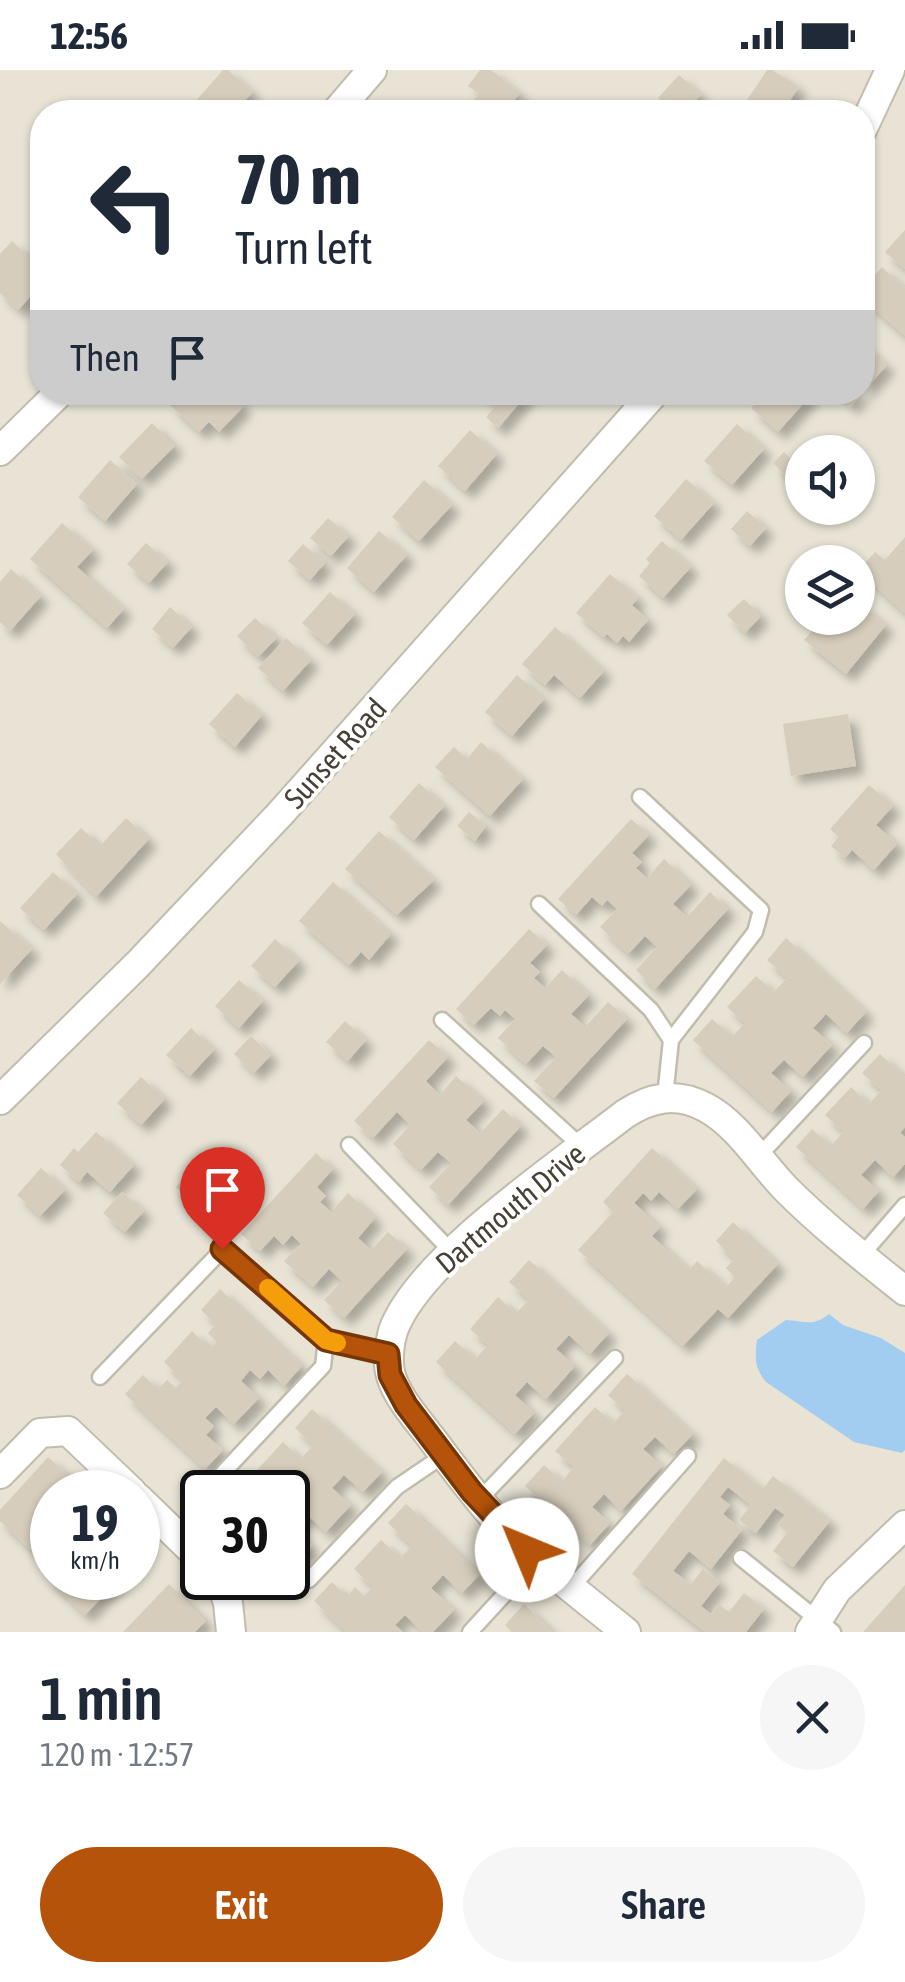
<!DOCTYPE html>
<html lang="en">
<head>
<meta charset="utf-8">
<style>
  body { margin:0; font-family:"Asap Condensed",sans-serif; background:#f6f6f7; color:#1f2937; height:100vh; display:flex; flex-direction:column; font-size:38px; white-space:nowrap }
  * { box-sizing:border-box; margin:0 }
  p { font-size:32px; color:#747a83 }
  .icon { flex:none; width:55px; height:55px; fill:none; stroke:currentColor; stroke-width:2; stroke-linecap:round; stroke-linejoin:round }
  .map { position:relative; height:1562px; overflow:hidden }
  .details { display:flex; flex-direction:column; background:#fff; flex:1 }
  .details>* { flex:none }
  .hud { position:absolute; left:30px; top:30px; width:845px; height:305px; border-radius:40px; box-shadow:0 2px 8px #0004; background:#fff; color:#1f2937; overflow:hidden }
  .buttons { position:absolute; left:785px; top:365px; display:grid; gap:20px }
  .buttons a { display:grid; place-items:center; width:90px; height:90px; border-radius:50%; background:#fff; box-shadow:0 2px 8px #0004; font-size:50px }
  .speed { position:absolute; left:30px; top:1400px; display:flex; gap:20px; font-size:50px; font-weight:700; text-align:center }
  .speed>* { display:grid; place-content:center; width:130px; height:130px; border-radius:50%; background:#fff; box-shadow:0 2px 8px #0004; line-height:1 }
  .speed small { font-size:25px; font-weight:400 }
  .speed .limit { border:5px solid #111; border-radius:15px; background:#fff; color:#111 }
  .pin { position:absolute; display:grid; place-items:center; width:85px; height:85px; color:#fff; margin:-102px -42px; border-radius:50% 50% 50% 0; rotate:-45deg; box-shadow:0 0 10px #0007 }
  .pin .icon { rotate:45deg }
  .me { position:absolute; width:110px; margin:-55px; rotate:315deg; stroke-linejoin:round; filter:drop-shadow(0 0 8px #0008) }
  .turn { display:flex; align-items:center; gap:35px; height:210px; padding:0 40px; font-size:45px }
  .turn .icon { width:130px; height:130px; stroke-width:2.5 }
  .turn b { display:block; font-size:70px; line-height:85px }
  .then { display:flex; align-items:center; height:95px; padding:0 40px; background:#0003; gap:20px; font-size:38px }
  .round { display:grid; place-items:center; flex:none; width:105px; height:105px; border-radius:52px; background:#f6f6f7 }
  .head { display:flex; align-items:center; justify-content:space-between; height:170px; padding:0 40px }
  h1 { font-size:60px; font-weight:600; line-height:75px }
  .cta { display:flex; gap:20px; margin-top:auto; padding:20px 40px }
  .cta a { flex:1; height:115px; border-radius:60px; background:#b45309; color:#fff; font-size:40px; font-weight:600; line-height:115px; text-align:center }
  .cta a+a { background:#f6f6f7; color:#1f2937 }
  .status { display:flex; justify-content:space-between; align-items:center; height:70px; padding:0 50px; background:#fff; direction:ltr }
  .status svg { height:28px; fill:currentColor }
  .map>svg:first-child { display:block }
  .residential { fill:#e8e3d5; fill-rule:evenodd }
  .water { fill:#a3ccf1 }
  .building { fill:#d6cdbc; filter:url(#shadow) }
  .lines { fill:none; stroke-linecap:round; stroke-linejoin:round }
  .lane-casing { stroke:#c2bcac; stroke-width:19 }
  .street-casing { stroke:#c2bcac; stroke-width:32 }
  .lane { stroke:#fff; stroke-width:14 }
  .street { stroke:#fff; stroke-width:28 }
  .route-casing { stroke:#753606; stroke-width:25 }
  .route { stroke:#b45309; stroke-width:18 }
  .slow { stroke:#f59e0b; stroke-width:18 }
  .labels { text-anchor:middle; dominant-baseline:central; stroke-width:8; stroke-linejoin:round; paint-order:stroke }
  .street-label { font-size:30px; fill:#474136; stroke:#fff }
</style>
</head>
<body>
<div class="status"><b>12:56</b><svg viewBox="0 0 49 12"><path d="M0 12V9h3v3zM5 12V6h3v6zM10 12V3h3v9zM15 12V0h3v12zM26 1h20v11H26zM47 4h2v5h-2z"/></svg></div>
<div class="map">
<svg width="905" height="1562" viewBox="0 0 905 1562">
  <defs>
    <filter id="shadow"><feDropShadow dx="8" dy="8" stdDeviation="5" flood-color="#0004"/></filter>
  </defs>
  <rect width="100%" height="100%" fill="#f4f1e7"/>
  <!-- residential -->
  <path class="residential" d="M0 0H905V1562H0ZM42 42H862V322H42ZM802 382H858V438H802ZM802 492H858V548H802ZM52 1422H138V1508H52ZM202 1422H288V1508H202Z"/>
  <!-- water -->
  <path class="water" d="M829 1244 843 1255 881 1268 905 1283V1380L902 1383 854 1372 766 1312C754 1297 755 1288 757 1270L786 1250C803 1251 814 1257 829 1244Z"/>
  <!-- building -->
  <g class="building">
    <polygon points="223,0 228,0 253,22 234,42 202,42 193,34"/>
    <polygon points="480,0 491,0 520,23 505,42 464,42 479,24 468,16"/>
    <polygon points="767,0 772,0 799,17 782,42 747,42 741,39"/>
    <polygon points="679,5 701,25 685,42 675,42 658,28"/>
    <polygon points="905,160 905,199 885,182"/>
    <polygon points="12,171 42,199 42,214 18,240 0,223 0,184"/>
    <polygon points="882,197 905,218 905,266 862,228 862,220"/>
    <polygon points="862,273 887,295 850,337 834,322 862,322"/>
    <polygon points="181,322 230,322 244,336 219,362 209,352 199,362 169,334"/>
    <polygon points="480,322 529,322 498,358 486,347 496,336"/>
    <polygon points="765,322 808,322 811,325 778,362 751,338"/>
    <polygon points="152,353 175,376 142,409 119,387"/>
    <polygon points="737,354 764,379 732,415 704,391"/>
    <polygon points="470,360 497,384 465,421 438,396"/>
    <polygon points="784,382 802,400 792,413 773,393"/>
    <polygon points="110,390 137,414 105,451 78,427"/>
    <polygon points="686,409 714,433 681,470 654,446"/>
    <polygon points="424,410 452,435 419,471 392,447"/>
    <polygon points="747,441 766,458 750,476 731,459"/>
    <polygon points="328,448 349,466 331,486 310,468"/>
    <polygon points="62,453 93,480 77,497 124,539 107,558 30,489"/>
    <polygon points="379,461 407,485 374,522 347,498"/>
    <polygon points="905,467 905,543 858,501 875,482 885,490"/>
    <polygon points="662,471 691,497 663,528 639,506 650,493 646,489"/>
    <polygon points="146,473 168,492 149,513 127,494"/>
    <polygon points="303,474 325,493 310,510 288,491"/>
    <polygon points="11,499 41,526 10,561 0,552 0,512"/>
    <polygon points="610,504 638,528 632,535 648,550 629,572 623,566 617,573 607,564 604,567 576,543"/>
    <polygon points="330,522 355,544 327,575 302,553"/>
    <polygon points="744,529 761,546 745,563 727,545"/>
    <polygon points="858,532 886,555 846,604 804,570 823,548 858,548"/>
    <polygon points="170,537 192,557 173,578 152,559"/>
    <polygon points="255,548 277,568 258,587 237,566"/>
    <polygon points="555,557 604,601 580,628 554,605 545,615 522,594"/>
    <polygon points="286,568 311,590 283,621 258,598"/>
    <polygon points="517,605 544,629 512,666 485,642"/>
    <polygon points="237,623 262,645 235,677 209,654"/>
    <polygon points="848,644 856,696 791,706 783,654"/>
    <polygon points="481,672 523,709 490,746 435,697 454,677 467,689"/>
    <polygon points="419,713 444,736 414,770 389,747"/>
    <polygon points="869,715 893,736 876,755 897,774 874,800 852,780 845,788 831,776 839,767 830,759"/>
    <polygon points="469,742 486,756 475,771 457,756"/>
    <polygon points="126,748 149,769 96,827 56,784 81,758 100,776"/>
    <polygon points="631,749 649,765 632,783 642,792 636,798 647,808 664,789 691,815 673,834 687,847 710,822 728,839 655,919 636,900 657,877 645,866 628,884 600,857 617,839 607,830 602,836 592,827 576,845 558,829"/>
    <polygon points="379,761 434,810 397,845 345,799"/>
    <polygon points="53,802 77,824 44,860 20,838"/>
    <polygon points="333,812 391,864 369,890 361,882 349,895 299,851"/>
    <polygon points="0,851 32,879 0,914"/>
    <polygon points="529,859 547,875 530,893 540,902 534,908 545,918 562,900 589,925 571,944 585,957 608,932 627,949 554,1028 534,1011 556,987 543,976 526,994 498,968 515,949 505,940 500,946 491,938 474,955 456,939"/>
    <polygon points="786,868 866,942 847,963 826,944 813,958 832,975 803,1007 784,990 771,1003 791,1021 772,1042 693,970 712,949 732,967 745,953 727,937 756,906 774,922 787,908 767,890"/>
    <polygon points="275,869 299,891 275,917 251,896"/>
    <polygon points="239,910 263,931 239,958 215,936"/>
    <polygon points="345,951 366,970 348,991 326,972"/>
    <polygon points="191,958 214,980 190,1006 166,985"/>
    <polygon points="251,966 271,985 254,1003 234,984"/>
    <polygon points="429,970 448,987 426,1011 440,1025 456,1006 484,1031 466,1050 480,1063 503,1039 521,1056 448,1135 429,1117 451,1093 438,1082 421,1100 393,1074 410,1055 397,1042 373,1068 354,1051"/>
    <polygon points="880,984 905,1007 905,1057 900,1063 905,1067 905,1094 893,1107 875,1090 861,1105 879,1121 863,1139 796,1077 812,1059 831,1076 843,1062 825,1045 851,1017 869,1034 881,1020 862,1003"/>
    <polygon points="141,1007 165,1029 141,1055 117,1033"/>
    <polygon points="96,1062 134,1095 110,1122 87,1102 79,1112 60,1095 74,1078 78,1082"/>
    <polygon points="652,1078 697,1119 678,1139 659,1122 651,1131 643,1123 634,1133 660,1157 652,1166 689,1200 697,1191 726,1217 735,1207 726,1198 734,1189 716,1171 733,1152 778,1194 728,1248 718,1239 683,1276 578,1180 613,1142 603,1132"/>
    <polygon points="316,1083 333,1099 317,1117 326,1126 320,1132 331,1142 348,1123 375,1148 358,1168 371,1180 388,1162 407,1179 344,1248 324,1230 342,1211 329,1199 313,1217 284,1191 301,1174 292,1165 283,1175 274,1166 260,1181 241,1164"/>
    <polygon points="194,1097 216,1116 197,1137 176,1117"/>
    <polygon points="41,1098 65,1120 40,1146 17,1125"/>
    <polygon points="122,1122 144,1141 125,1162 103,1143"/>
    <polygon points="529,1190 609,1263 590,1284 569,1265 556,1279 575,1296 546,1329 527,1312 515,1325 534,1343 515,1364 436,1292 455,1271 475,1289 488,1275 470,1259 498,1227 516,1244 529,1229 509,1212"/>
    <polygon points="220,1219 302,1296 284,1316 268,1300 260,1309 250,1300 241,1311 259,1328 234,1354 216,1337 205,1348 214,1356 206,1365 223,1380 205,1399 125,1324 143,1305 158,1319 167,1310 176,1318 183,1310 164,1292 192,1261 210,1279 217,1272 208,1263 216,1254 201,1240"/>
    <polygon points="627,1304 693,1364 674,1384 655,1367 643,1379 662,1396 621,1441 604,1424 592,1437 610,1453 590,1475 525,1416 544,1395 562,1411 574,1397 555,1381 595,1337 613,1353 625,1341 608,1325"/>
    <polygon points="312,1339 382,1402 363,1422 344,1405 332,1418 351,1435 326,1462 307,1445 293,1459 312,1476 296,1494 288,1486 288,1422 270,1422 276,1416 257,1400 283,1372 301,1389 313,1375 295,1358"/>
    <polygon points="48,1387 87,1422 52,1422 52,1459 32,1481 0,1451 0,1440"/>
    <polygon points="724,1388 763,1419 773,1406 830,1451 793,1497 773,1481 787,1463 778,1455 785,1445 775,1438 756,1463 739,1450 751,1435 728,1417 720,1427 730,1435 723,1444 742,1460 711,1499 689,1481 673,1501 691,1514 703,1499 720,1512 701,1536 711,1544 719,1534 729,1542 744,1523 764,1539 746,1562 705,1562 632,1504"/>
    <polygon points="406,1434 480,1504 462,1523 443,1505 431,1518 454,1540 433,1562 422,1562 405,1545 395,1555 403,1562 346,1562 314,1531 332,1512 347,1527 355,1517 364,1526 373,1517 354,1499 381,1470 400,1488 412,1476 388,1453"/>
    <polygon points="52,1502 52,1508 120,1508 85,1545 46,1508"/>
    <polygon points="169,1514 206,1551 195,1562 123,1562"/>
    <polygon points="905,1515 905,1562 863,1562"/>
    <polygon points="524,1534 553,1562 512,1562 505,1555"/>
  </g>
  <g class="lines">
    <defs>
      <g id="lane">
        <polyline points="640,727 761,840 755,862 671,970 665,1027"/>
        <polyline points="539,834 651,940 671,970"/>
        <polyline points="442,950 582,1077"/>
        <polyline points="349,1075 452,1182"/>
        <polyline points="758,1087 864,973"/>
        <polyline points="861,1186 905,1135"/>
        <polyline points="100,1307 223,1179 326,1270 389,1284"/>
        <polyline points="221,1405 323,1296 326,1270"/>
        <polyline points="479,1430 615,1288"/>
        <polyline points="741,1488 833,1562"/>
        <polyline points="309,1510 397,1417 444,1385"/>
        <polyline points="571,1518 688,1386"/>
        <polyline points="470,1562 537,1489"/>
      </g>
      <g id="street">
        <polyline points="336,42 372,0"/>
        <polyline points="862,60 890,0"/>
        <polyline points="0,381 60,322"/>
        <polyline points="0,1030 138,894 280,744 655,322"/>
        <polyline points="0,1404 40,1363 68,1361 132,1422"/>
        <polyline points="138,1428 202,1490"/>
        <polyline points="220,1508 228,1533 231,1562"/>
        <path d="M626 1562C583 1527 537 1493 499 1453 475 1427 454 1398 432 1369 418 1350 398 1329 391 1306 387 1293 389 1274 393 1261 418 1190 563 1092 625 1044 651 1027 676 1022 705 1037 738 1054 761 1094 787 1120 823 1156 865 1189 905 1221"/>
        <polyline points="810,1562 837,1520 905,1455"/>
      </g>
    </defs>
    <!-- lane casing -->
    <use href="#lane" class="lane-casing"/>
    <!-- street casing -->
    <use href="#street" class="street-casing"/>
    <!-- lane -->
    <use href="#lane" class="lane"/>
    <!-- street -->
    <use href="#street" class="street"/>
  </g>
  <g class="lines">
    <defs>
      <polyline id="route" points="222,1179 326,1270 388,1284 390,1305 406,1335 472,1422 527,1480"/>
    </defs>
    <!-- route casing -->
    <use href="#route" class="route-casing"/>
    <!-- route -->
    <use href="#route" class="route"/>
    <!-- slow -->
    <polyline class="slow" points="268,1218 326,1270 337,1273"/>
  </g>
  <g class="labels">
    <!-- street labels -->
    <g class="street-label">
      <text transform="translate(335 683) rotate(-48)">Sunset Road</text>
      <text transform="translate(510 1138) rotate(-40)">Dartmouth Drive</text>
    </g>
  </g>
</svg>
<div class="buttons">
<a><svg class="icon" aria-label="sound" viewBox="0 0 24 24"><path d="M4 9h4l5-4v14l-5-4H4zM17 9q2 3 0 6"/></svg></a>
<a><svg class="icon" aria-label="layers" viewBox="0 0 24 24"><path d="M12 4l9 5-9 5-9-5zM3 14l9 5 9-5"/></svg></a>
</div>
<div class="speed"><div>19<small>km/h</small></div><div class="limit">30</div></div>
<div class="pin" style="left:222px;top:1179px;background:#d93025"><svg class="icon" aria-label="arrive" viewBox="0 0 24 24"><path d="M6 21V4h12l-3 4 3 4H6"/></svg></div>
<svg class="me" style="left:527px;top:1480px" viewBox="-20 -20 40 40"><circle r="19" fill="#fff"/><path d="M0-13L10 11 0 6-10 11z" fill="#b45309"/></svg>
<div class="hud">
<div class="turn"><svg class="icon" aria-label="left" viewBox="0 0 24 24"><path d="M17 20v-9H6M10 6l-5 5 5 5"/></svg><div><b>70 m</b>Turn left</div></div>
<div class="then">Then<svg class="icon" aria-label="arrive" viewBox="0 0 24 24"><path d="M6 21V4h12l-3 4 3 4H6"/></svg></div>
</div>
</div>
<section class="details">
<div class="head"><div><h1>1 min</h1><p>120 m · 12:57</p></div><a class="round"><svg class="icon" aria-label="close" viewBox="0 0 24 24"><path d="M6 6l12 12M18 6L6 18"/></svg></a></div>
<div class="cta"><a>Exit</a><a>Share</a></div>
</section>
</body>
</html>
